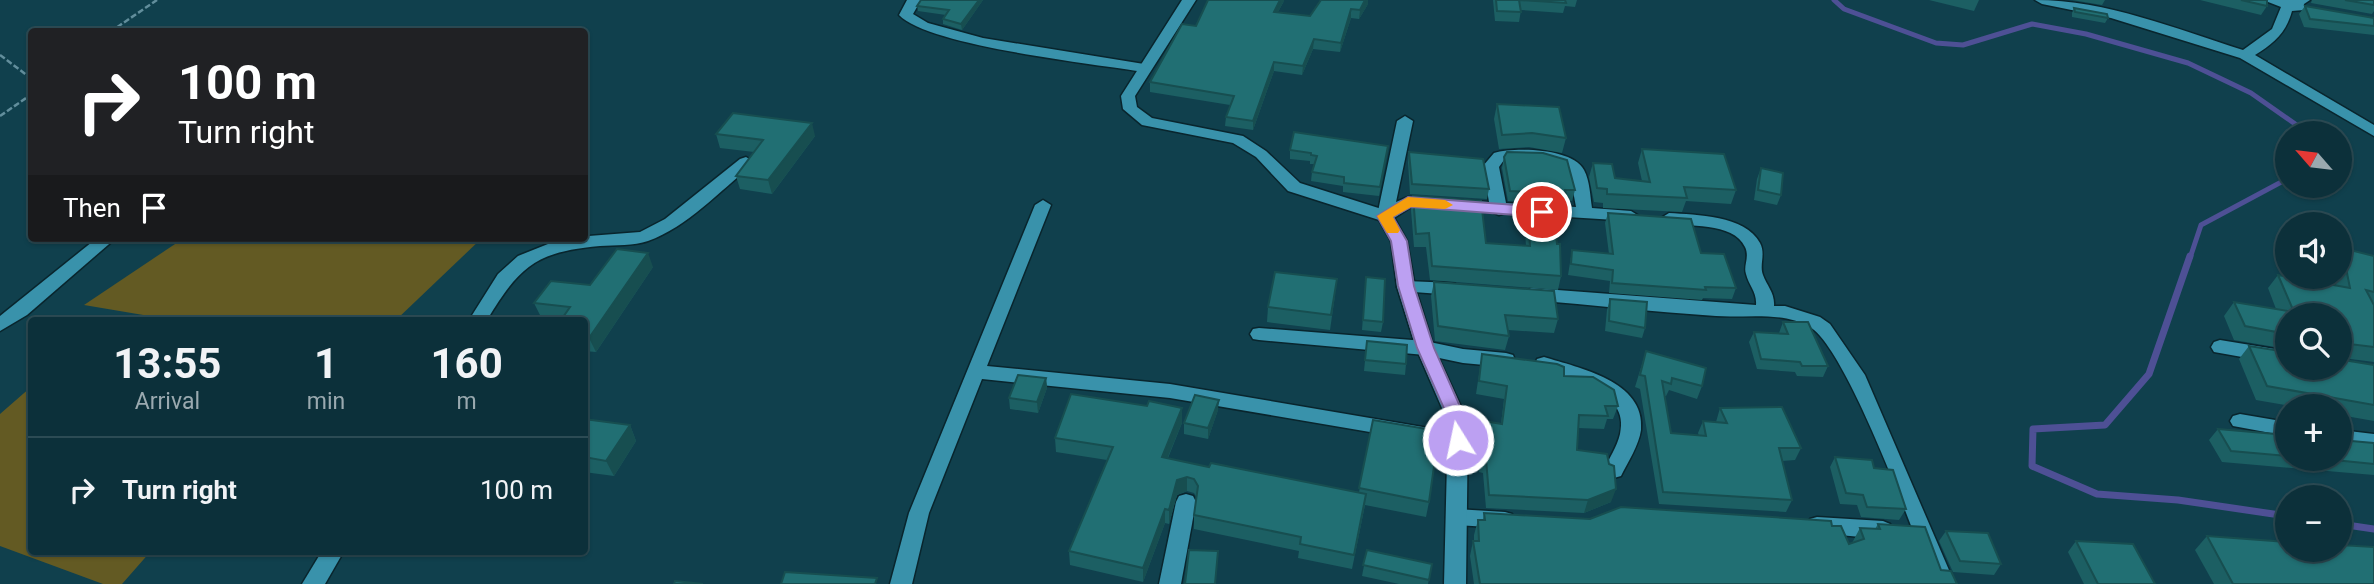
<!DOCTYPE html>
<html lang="en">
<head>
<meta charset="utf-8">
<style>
  body { margin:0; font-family:Roboto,sans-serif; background:#1a3c45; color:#f1f3f6; height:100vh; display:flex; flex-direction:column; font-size:26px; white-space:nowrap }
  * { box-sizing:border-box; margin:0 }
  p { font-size:23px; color:#9aa9af }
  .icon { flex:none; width:38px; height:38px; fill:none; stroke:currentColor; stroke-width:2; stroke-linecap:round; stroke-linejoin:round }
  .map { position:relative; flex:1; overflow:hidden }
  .side { position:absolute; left:28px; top:317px; width:560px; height:238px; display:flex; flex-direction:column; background:#0c303a; border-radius:7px; box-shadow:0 2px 5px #0004,0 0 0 2px #2c4b54 }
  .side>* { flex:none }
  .top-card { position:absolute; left:28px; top:28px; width:560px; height:214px; border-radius:7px; box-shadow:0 2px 5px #0004,0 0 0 2px #2c4b54; background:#202124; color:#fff; overflow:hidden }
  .needle { width:46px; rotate:298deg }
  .controls { position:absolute; left:2275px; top:121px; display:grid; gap:14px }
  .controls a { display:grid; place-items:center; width:77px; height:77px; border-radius:50%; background:#0c303a; box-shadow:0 2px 5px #0004,0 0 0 2px #2c4b54; font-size:35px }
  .pin { position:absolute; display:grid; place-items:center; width:60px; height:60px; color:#fff; margin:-30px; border:4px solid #fff; border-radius:50%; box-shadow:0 2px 7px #0007 }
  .me { position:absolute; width:77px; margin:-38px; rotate:350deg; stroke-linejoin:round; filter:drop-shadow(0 0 5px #0008) }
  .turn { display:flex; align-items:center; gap:24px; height:147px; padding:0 35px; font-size:32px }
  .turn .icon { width:91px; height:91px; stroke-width:2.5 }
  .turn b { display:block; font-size:49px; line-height:60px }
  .then { display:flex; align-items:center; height:66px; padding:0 35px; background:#0003; gap:14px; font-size:26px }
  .eta { display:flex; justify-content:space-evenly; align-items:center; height:119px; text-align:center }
  .eta b { font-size:42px; font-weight:700; line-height:49px }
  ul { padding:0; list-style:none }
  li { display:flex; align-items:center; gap:21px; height:105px; padding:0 35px; border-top:2px solid #2c4b54 }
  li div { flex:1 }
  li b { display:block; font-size:26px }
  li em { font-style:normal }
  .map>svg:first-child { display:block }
  .green { fill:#635a23 }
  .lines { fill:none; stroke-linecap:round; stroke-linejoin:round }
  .stream-far1 { stroke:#4e5095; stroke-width:5 }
  .stream { stroke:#4e5095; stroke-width:7 }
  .minor-casing { stroke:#09252d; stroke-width:3 }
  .tertiary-casing { stroke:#09252d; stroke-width:3 }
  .path { stroke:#628e9c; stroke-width:2.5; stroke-dasharray:6 2.5; stroke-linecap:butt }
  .minor { fill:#3992ab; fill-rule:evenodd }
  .tertiary { fill:#3992ab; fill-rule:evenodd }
  .wall { fill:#1c5f63 }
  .shaded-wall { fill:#174e50 }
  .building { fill:#216f73; stroke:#174e50; stroke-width:2 }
  .route { fill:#bca0f2; stroke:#7a689d; stroke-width:2 }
  .slow { fill:#f59e0b }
</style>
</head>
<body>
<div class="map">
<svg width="2374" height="584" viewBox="0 0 2374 584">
  <rect width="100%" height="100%" fill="#10404d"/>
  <!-- green -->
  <g class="green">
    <polygon points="184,238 482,238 396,320 173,320 84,305"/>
    <polygon points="31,387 32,551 151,551 122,584 103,584 0,546 0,414"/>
  </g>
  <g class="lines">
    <!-- stream-far1 -->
    <g class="stream-far1">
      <polyline points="1834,0 1844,9 1936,43 1963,45 2032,24 2086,34 2188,63 2251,93 2308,133"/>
      <polyline points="2190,258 2201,225 2287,179"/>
    </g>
    <!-- stream -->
    <g class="stream">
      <polyline points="2190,256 2149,374 2105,425 2033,429 2032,466 2097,494 2178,500 2287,516"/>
      <polyline points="2340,524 2374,529"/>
    </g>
    <defs>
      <g id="minor">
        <path d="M907 0H921L913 14 928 23 983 38 1144 64 1151 68 1144 72C1095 64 928 46 899 15Z"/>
        <path d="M2035 0C2107 0 2176 29 2243 50L2272 29 2281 7 2263 0H2310L2304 4V10L2292 11C2286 33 2274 43 2255 55L2374 125V136L2240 58 2111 18 2042 4Z"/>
        <path d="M1405 116 1413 121 1396 202 1408 197 1489 202 1483 166 1494 153C1515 147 1572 148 1584 170 1590 181 1590 196 1592 208L1631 211 1639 216 1631 221 1505 213 1499 215 1492 212 1411 207 1391 220H1379L1377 216 1397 121ZM1504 160 1541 161 1566 168 1571 180 1576 207 1506 203 1499 167Z"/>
        <path d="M746 157 754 162 752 165C720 191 687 227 648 241 634 246 615 245 600 246 535 252 520 266 487 320H469L498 274 518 256 563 238 640 232 665 219 740 159Z"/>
        <polygon points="1043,200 1051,205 987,366 1170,384 1458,433 1465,435 1468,440 1465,445 1458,447 1170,398 982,379 929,513 912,584 890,584 909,513 1035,205"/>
        <path d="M1669 213C1696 215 1745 215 1760 243 1766 254 1759 265 1763 275 1767 286 1775 293 1774 306H1785L1820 317 1830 324 1865 375 1955 584H1933C1915 536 1847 349 1810 327 1784 311 1746 318 1716 316 1654 312 1593 305 1531 300L1522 294 1531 288 1756 305C1757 292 1749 286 1746 274 1743 266 1750 257 1745 247 1733 221 1687 228 1663 222L1661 218Z"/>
        <polygon points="97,238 116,238 27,315 0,331 0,316"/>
        <polygon points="1406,281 1454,283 1463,289 1454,295 1400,291 1397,287 1400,283"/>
        <polygon points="1259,328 1425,341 1463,349 1506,353 1513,355 1515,360 1513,365 1506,367 1463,363 1425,355 1259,340 1253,339 1250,334 1253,329"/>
        <polygon points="2220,340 2287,351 2287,365 2214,352 2211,347 2214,342"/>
        <path d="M1544 357C1579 368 1646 381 1641 430 1639 445 1628 462 1621 476L1614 478 1607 476 1604 470C1609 458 1617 447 1620 434 1631 390 1568 378 1537 369L1535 364 1537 359Z"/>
        <polygon points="2240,414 2287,422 2287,436 2233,426 2230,421 2233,416"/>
        <polygon points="2340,430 2374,434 2374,450 2340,444"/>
        <polygon points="1186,494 1193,496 1196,502 1181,584 1159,584 1176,502 1179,496"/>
        <polygon points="1456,509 1505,512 1512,514 1515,520 1512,526 1505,528 1456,525 1449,523 1446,517 1449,511"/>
        <polygon points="1817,517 1883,521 1890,524 1893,530 1890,536 1883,539 1817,533 1810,531 1807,525 1810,519"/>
        <polygon points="322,551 344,551 325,584 302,584"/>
      </g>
      <polygon id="tertiary" points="1182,0 1196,0 1135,96 1137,107 1152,118 1243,136 1266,151 1300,183 1391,212 1407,241 1415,287 1434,348 1468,422 1466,584 1444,584 1448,422 1416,348 1397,287 1391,241 1379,220 1288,191 1256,157 1233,143 1142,125 1123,109 1121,96"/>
    </defs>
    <!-- minor casing -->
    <use href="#minor" class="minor-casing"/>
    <!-- tertiary casing -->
    <use href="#tertiary" class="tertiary-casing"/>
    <!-- path -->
    <g class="path">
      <polyline points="110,32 157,0"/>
      <polyline points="0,55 32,79"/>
      <polyline points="0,116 32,94"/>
    </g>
    <!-- minor -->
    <use href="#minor" class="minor"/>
    <!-- tertiary -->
    <use href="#tertiary" class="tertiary"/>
  </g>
  <!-- wall -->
  <g class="wall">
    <polygon points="921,0 983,0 962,30 943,24 943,19 946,15 918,11 917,6"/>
    <polygon points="1493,0 1577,0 1575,7 1565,6 1563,13 1521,10 1519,22 1495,21"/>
    <polygon points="1929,0 1979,0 1974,11"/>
    <polygon points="2072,0 2105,0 2102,5"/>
    <polygon points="2200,0 2267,0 2267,6 2261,15"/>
    <polygon points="2312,0 2374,0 2374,11 2372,14 2311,3"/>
    <polygon points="1284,1 1278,12 1310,16 1368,4 1359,19 1351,18 1340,52 1313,49 1302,75 1274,71 1253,130 1225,126 1226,117 1230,105 1150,92 1150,82"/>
    <polygon points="2305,6 2374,18 2374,35 2304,27 2299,14"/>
    <polygon points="2074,8 2108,18 2105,23 2072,17 2072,13"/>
    <polygon points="1497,104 1566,138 1562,153 1529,147 1499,149 1494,119"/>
    <polygon points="716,134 815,136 772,194 740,189 736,176 754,152 720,148"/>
    <polygon points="1642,149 1736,190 1731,204 1686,201 1682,212 1603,208 1603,203 1594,202 1589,177 1593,163 1615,178 1642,181 1638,163"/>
    <polygon points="1290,150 1387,154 1379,196 1343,192 1343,186 1311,181 1312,172 1314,164 1310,164 1310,161 1290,159"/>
    <polygon points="1409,152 1489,189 1487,199 1410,194 1408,162"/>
    <polygon points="1504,157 1575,190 1572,201 1564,200 1563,205 1508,201 1502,168"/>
    <polygon points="1761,168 1781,195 1777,205 1754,200 1757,179"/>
    <polygon points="1413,196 1486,243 1526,246 1524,218 1527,204 1561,276 1558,290 1430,280 1426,247 1414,247 1411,210"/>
    <polygon points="1608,213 1701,253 1736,288 1732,299 1703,298 1702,300 1609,293 1610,281 1568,275 1572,250 1609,254 1605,223"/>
    <polygon points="2342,248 2374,256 2374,362 2343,358 2344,360 2374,365 2374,421 2340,415 2340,406 2291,406 2256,400 2239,359 2249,346 2340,368 2287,315 2287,349 2234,340 2224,316 2234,302 2276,309 2268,288 2278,275 2336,285 2334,276 2340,276 2340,251"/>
    <polygon points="653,267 596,352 584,351 584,320 541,317 534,303 590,285"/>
    <polygon points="1434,282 1558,319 1554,333 1508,330 1509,336 1505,350 1435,341 1431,296"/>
    <polygon points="1365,288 1383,322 1381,332 1362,330"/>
    <polygon points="1335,295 1330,330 1267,322 1268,307"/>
    <polygon points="1610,299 1645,328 1642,338 1605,331 1607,310"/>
    <polygon points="1783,322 1828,366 1823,377 1797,376 1795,372 1757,369 1749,342 1754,332 1779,333"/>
    <polygon points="1367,341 1406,364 1405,375 1364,371"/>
    <polygon points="1646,351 1702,386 1697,399 1669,390 1666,396 1665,396 1671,433 1699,436 1698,433 1703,421 1716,422 1720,408 1801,448 1795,460 1782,461 1792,500 1786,512 1659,504 1640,389 1635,387"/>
    <polygon points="1482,354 1564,376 1618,406 1613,419 1607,419 1604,429 1578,428 1577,450 1611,502 1584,513 1486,508 1483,473 1479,472 1481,434 1484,421 1501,424 1504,399 1476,394"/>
    <polygon points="1046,378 1047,388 1038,413 1010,409 1009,398"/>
    <polygon points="1147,406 1182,408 1182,423 1168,458 1209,467 1359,492 1373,420 1429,502 1426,517 1365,505 1352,569 1298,558 1299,551 1194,529 1194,515 1197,498 1194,493 1187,491 1177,495 1169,524 1165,523 1143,582 1070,565 1069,551 1107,460 1056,452 1055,438"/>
    <polygon points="1218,410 1208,439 1184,434 1184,423"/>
    <polygon points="584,419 630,425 636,441 614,476 584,472"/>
    <polygon points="2218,429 2287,435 2287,458 2340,458 2374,443 2374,475 2222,462 2209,440"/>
    <polygon points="1835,457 1906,509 1899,520 1861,517 1857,505 1840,504 1830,467"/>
    <polygon points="1484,513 1590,519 1832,526 1849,544 1852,543 1860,528 1875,529 1878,524 1941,570 1957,584 1474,584 1470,556 1473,541 1474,541 1474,535 1478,520 1483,520"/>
    <polygon points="1946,531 2001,564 1994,575 1953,572 1939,541"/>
    <polygon points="2207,536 2374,584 2214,584 2195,550"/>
    <polygon points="2076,541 2155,584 2084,584 2068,552"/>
    <polygon points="1367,550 1432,564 1428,584 1399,584 1362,576"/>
  </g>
  <!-- shaded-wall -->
  <g class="shaded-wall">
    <polygon points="979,0 983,0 962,30 961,24"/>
    <polygon points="1280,0 1284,0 1284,1 1273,21 1274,12"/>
    <polygon points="1365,0 1368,0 1368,4 1359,19 1360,10"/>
    <polygon points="1351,9 1351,18 1340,52 1341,43"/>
    <polygon points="1314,39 1313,49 1302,75 1303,66"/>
    <polygon points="1274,62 1274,71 1253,130 1253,121"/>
    <polygon points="812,123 815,136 772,194 768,180"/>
    <polygon points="648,253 653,267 596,352 589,338"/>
    <polygon points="1046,378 1047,388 1038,413 1037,402"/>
    <polygon points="1219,400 1218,410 1208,439 1208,428"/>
    <polygon points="1182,408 1182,423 1162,471 1162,457"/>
    <polygon points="630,425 636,441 614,476 606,461"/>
    <polygon points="1187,477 1187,491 1177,495 1169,524 1169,510 1177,480"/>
    <polygon points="1616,489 1611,502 1584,513 1588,500"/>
    <polygon points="1165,509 1165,523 1143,582 1143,568"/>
  </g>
  <!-- building -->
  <g class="building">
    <polygon points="921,0 979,0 961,24 943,19 949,10 917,6"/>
    <polygon points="1208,0 1280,0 1274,12 1310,16 1321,0 1365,0 1360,10 1351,9 1341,43 1314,39 1303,66 1274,62 1253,121 1226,117 1234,96 1150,82 1182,24 1196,26"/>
    <polygon points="1496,0 1565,0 1566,3 1519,0 1521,12 1497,11"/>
    <polygon points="2241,0 2267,0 2267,6"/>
    <polygon points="2345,0 2374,0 2374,5"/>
    <polygon points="2305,6 2374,18 2374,26 2310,19"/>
    <polygon points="2074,8 2107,14 2108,18 2075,12"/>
    <polygon points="1497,104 1559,107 1566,138 1532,133 1502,135"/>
    <polygon points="733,113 812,123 768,180 736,176 763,140 716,134"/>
    <polygon points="1294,132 1388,146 1380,187 1344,183 1344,177 1312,172 1317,156 1311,155 1311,153 1290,150"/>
    <polygon points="1642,149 1724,154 1736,190 1684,187 1687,198 1607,194 1607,189 1597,188 1593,163 1612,164 1615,178 1650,182"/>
    <polygon points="1409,152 1483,159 1489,189 1412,184"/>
    <polygon points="1507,152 1543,153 1567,160 1575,190 1565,190 1566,194 1510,191 1504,157"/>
    <polygon points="1761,168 1783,173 1781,195 1758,190"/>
    <polygon points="1413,196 1481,201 1486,243 1530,246 1527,204 1553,206 1557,244 1560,244 1561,276 1432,266 1429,233 1416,234"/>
    <polygon points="1608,213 1691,219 1701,253 1724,254 1736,288 1705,287 1706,290 1612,283 1613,270 1571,264 1572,250 1613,254"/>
    <polygon points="2342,248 2374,256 2374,292 2366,290 2374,305 2374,347 2350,344 2349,352 2341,353 2344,360 2374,365 2374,405 2267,386 2249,346 2287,352 2287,368 2340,368 2340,315 2287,315 2287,334 2245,326 2234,302 2294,312 2278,275 2350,288"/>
    <polygon points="617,249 648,253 589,338 584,337 584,320 561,320 570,307 534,303 551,281 590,285"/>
    <polygon points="1275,272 1337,279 1331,315 1268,307"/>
    <polygon points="1366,277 1385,279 1383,322 1363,320"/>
    <polygon points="1434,282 1554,291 1558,319 1505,315 1509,336 1438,326"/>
    <polygon points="1610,299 1647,302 1645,328 1609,321"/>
    <polygon points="1783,322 1808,322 1828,366 1802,366 1800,362 1761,359 1754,332 1788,334"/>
    <polygon points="1367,341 1407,345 1406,364 1365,360"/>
    <polygon points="1646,351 1706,368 1702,386 1672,378 1671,384 1662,381 1671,433 1706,436 1703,421 1727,423 1720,408 1782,407 1801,448 1779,448 1792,500 1663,492 1645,376 1640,375"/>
    <polygon points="1482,354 1557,364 1564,367 1564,376 1593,377 1614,390 1618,406 1605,406 1608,416 1579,415 1577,450 1607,454 1609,464 1614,466 1616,489 1588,500 1489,495 1486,459 1482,459 1484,421 1502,424 1507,386 1479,381"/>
    <polygon points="1018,375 1046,378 1037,402 1009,398"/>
    <polygon points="1071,394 1147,406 1149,401 1182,408 1162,457 1209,467 1211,463 1366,494 1354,555 1300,544 1301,537 1194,515 1198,486 1194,479 1187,477 1177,480 1169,510 1165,509 1143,568 1069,551 1113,447 1055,438"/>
    <polygon points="1195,395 1219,400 1208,428 1184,423"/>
    <polygon points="584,419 630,425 606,461 584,457"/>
    <polygon points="1373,420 1439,431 1429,502 1359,488"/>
    <polygon points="2218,429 2287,435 2287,456 2231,451"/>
    <polygon points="2340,440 2374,443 2374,464 2314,458 2340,458"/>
    <polygon points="1835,457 1872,460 1874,468 1893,470 1906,509 1867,507 1863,495 1846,493"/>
    <polygon points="1621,507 1831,521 1832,526 1841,526 1849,544 1864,539 1860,528 1880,529 1878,524 1925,527 1941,570 1951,571 1957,584 1480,584 1473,541 1479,541 1478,520 1485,520 1484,513 1590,519"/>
    <polygon points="1946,531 1988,533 2001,564 1960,561"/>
    <polygon points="2207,536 2287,542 2287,550 2340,550 2340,545 2374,547 2374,584 2233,584"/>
    <polygon points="2076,541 2133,544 2155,584 2098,584"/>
    <polygon points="1189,550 1218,551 1215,584 1185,584"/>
    <polygon points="1367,550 1432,564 1429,580 1363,565"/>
    <polygon points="785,572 877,578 875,584 781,584"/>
    <polygon points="675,581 703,584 674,584"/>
  </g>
  <!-- route -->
  <polygon class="route" points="1408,197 1542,207 1550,212 1542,217 1411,207 1393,217 1407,241 1414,286 1434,348 1467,422 1464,445 1451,445 1449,440 1450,422 1417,348 1398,286 1391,241 1377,216"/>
  <!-- slow -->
  <polygon class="slow" points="1408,197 1445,200 1453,205 1445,209 1411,207 1393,217 1400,230 1398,233 1387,233 1377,216"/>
</svg>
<div class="controls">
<a><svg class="needle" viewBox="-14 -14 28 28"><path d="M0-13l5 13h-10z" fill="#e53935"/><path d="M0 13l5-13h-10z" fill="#9aa9af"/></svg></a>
<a><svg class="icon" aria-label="sound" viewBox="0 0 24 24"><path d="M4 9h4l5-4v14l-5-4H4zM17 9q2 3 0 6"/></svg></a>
<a><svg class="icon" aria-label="search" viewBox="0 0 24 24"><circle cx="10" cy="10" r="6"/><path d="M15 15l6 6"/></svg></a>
<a>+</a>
<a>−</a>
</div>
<div class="pin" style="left:1542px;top:212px;background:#d93025"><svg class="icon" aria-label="arrive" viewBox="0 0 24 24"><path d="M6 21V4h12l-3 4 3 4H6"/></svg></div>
<svg class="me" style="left:1458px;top:440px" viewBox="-20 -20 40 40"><circle r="17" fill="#bca0f2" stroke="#fff" stroke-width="3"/><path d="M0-11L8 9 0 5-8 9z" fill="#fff"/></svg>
<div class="top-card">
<div class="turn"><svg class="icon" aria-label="right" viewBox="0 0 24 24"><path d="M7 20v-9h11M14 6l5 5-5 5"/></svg><div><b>100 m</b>Turn right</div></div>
<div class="then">Then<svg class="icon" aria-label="arrive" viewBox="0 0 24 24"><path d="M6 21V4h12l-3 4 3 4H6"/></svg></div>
</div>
<section class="side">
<div class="eta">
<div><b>13:55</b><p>Arrival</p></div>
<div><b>1</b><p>min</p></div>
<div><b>160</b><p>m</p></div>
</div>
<ul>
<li><svg class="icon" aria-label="right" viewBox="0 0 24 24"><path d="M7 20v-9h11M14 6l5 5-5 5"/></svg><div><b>Turn right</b></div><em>100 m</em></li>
</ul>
</section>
</div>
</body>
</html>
